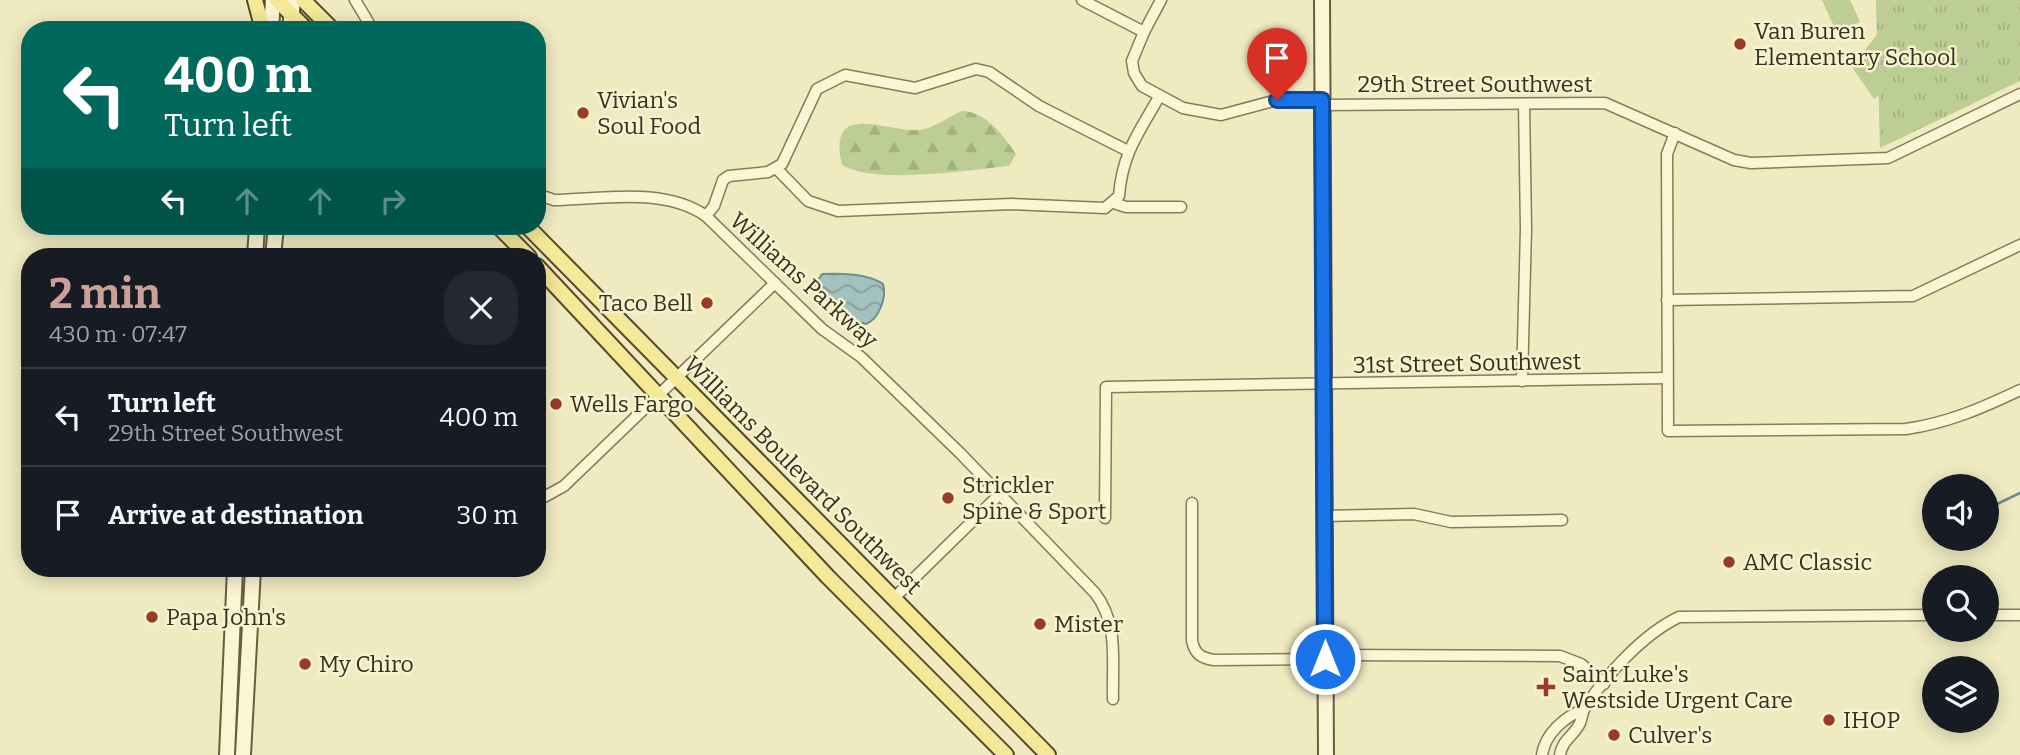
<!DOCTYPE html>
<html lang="en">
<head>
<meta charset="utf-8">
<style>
  body { margin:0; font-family:Bitter,serif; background:#242831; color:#f1f3f6; height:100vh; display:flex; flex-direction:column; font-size:26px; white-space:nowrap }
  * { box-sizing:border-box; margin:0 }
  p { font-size:23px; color:#9ea1a6 }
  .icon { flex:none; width:38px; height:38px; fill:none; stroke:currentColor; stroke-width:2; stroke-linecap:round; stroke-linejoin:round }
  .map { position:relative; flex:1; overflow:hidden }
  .details { position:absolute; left:21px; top:248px; width:525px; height:329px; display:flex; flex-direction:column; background:#171b24; border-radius:28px; box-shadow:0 4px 18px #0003 }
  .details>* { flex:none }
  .top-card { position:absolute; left:21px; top:21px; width:525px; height:214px; border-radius:28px; box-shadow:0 4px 18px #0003; background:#00695c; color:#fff; overflow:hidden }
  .fabs { position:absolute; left:1922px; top:474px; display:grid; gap:14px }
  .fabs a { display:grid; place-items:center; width:77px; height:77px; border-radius:50%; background:#171b24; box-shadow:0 4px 18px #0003; font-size:35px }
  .pin { position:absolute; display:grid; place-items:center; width:60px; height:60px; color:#fff; margin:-72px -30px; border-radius:50% 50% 50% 0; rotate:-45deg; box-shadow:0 0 7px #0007 }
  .pin .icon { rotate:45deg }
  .me { position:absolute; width:77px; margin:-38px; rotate:0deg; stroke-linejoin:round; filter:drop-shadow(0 0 5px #0008) }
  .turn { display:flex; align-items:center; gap:24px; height:147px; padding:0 28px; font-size:32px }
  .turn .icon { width:91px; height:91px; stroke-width:2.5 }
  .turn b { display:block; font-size:49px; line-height:60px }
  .lanes { display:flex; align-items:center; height:66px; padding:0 28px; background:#0003; justify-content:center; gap:35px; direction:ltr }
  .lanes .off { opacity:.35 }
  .round { display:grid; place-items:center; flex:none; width:74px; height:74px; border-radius:28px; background:#242831 }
  .summary { display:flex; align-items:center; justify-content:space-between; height:119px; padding:0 28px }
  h1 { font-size:42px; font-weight:700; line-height:52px; color:#caa098 }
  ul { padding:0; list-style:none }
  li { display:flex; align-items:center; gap:21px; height:98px; padding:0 28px; border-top:2px solid #363941 }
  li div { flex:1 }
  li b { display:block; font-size:26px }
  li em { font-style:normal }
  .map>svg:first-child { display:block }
  .green { fill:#bcce94 }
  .forest { fill:url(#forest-firs) }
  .park { fill:url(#park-tufts) }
  .water { fill:url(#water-waves); stroke:#6a908d; stroke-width:2 }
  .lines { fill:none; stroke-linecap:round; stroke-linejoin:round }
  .stream { stroke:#6a908d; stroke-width:2.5 }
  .street-casing { stroke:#897b58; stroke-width:13 }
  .secondary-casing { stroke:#6b5c3b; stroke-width:18 }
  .primary-casing { stroke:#57482c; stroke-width:18 }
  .street { stroke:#faf6d4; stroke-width:10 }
  .secondary { stroke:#faf6d4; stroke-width:14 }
  .primary { stroke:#f4e997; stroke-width:14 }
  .route-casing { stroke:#114b97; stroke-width:18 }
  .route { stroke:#1a73e8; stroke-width:12 }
  .poi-dot { fill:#9a3b26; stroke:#f6f3d0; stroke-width:2.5 }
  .labels { text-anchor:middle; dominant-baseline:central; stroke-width:5; stroke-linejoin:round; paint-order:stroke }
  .poi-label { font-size:23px; fill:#382f1d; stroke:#f6f3d0; text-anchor:start }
  .street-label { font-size:23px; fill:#382f1d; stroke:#f6f3d0 }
</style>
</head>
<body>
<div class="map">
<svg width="2020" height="755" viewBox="0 0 2020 755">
  <defs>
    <pattern id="forest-firs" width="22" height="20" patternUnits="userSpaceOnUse" patternTransform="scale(1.75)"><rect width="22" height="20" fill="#bcce94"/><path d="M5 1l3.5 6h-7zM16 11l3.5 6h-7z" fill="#a2b17f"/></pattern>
    <pattern id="park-tufts" width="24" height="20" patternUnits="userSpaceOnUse" patternTransform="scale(1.75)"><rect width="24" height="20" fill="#bcce94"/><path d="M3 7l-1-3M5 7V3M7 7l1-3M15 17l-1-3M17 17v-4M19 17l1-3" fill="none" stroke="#a2b17f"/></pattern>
    <pattern id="water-waves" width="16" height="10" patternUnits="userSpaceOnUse" patternTransform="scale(1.75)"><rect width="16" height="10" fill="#a3c1be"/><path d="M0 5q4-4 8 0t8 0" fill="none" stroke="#869d9a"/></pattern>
  </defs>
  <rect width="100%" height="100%" fill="#efeac0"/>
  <!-- green -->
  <g class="green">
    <polygon points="1822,0 1850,0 1860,22 1837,33"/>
    <polygon points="1882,28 1887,89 1874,99 1852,67"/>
  </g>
  <!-- forest -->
  <path class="forest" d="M962 111C985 111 1004 136 1016 154L1009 166C968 170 875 185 842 165 827 101 883 131 916 130 933 130 947 117 962 111Z"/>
  <!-- park -->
  <polygon class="park" points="1876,0 2020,0 2020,81 1880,148"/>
  <!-- water -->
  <path class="water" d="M822 274C841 273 868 273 883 284 887 297 879 319 866 324 846 320 826 302 815 285Z"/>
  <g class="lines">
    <!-- stream -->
    <g class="stream">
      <polyline points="1986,514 1995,505 2020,493"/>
      <polyline points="1973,542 1975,539"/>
    </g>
    <defs>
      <g id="street">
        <polyline points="355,0 373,30"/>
        <polyline points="1082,0 1144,32 1132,61 1134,73 1142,86 1183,108 1221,115 1277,100 1322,100"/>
        <polyline points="1144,32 1161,0"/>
        <polyline points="1322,105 1605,103 1734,160 1751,163 1888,158 2020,94"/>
        <path d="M1675 133 1667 154 1668 431 1906 429C1948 423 1982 408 2020 390"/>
        <path d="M776 168 808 201 838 211 1012 204 1105 208 1119 196C1122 154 1139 132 1159 97"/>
        <path d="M537 194 554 200C604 199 664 187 706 216L822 329 861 357 960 453 1095 593C1119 624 1112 661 1113 699"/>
        <polyline points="1114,203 1126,207 1181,207"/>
        <polyline points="706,216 714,206 723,180 729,176 768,172 782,164 817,89 845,75 915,88 976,69 989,72 1039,106 1128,151"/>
        <polyline points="1667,300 1913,296 2020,245"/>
        <polyline points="1522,381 1526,229 1524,104"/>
        <polyline points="537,501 564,486 775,283"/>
        <path d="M1192 503V641C1195 654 1201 658 1214 660L1325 659"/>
        <polyline points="1324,516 1414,514 1451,522 1562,520"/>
        <polyline points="1105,518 1106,387 1667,378"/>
        <polyline points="894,598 1000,494"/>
        <polyline points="1986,615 2020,615"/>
        <polyline points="1325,655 1560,656 1581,664 1604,684"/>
        <path d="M1542 755C1545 733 1565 717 1584 709"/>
        <path d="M1560 755C1562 740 1574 736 1580 723 1582 718 1582 712 1585 708 1605 675 1645 633 1679 617L1934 615"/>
      </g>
      <g id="secondary">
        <polyline points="1322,0 1326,755"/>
        <polyline points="271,30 273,0"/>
        <polyline points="290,30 293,0"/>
        <polyline points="255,257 257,226"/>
        <polyline points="273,257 276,226"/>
        <polyline points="227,755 235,569"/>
        <polyline points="243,755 253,569"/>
      </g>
      <g id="primary">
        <polyline points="255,0 263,30"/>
        <polyline points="277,0 307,30"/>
        <polyline points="303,0 333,30"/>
        <polyline points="498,226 529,257"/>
        <polyline points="527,226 1048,755"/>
        <polyline points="537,266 828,577 1006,755"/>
      </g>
    </defs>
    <!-- street casing -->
    <use href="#street" class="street-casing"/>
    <!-- secondary casing -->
    <use href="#secondary" class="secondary-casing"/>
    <!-- primary casing -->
    <use href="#primary" class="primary-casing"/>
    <!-- street -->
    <use href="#street" class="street"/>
    <!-- secondary -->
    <use href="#secondary" class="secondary"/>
    <!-- primary -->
    <use href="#primary" class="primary"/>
  </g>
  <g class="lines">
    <defs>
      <polyline id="route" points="1277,100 1322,100 1325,659"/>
    </defs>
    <!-- route casing -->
    <use href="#route" class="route-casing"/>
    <!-- route -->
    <use href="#route" class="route"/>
  </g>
  <!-- markers -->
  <g class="poi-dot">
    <circle cx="1740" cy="44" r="7"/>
    <circle cx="583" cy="113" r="7"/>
    <circle cx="707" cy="303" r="7"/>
    <circle cx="556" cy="404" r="7"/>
    <circle cx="948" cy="498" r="7"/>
    <circle cx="1729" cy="562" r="7"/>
    <circle cx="152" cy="617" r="7"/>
    <circle cx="1040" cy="624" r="7"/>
    <circle cx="305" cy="664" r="7"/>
    <path d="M1542.5 676.5h7v7h7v7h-7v7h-7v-7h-7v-7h7z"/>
    <circle cx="1829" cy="720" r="7"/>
    <circle cx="1614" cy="735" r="7"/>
  </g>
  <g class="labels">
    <!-- poi labels -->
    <g class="poi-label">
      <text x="1754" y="31">Van Buren<tspan x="1754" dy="26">Elementary School</tspan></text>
      <text x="597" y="100">Vivian's<tspan x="597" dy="26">Soul Food</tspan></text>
      <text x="693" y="303" text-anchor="end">Taco Bell</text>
      <text x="570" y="404">Wells Fargo</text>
      <text x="962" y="485">Strickler<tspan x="962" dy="26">Spine &amp; Sport</tspan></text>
      <text x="1743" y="562">AMC Classic</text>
      <text x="166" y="617">Papa John's</text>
      <text x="1054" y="624">Mister</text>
      <text x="319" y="664">My Chiro</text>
      <text x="1562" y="674">Saint Luke's<tspan x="1562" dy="26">Westside Urgent Care</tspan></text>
      <text x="1843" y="720">IHOP</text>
      <text x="1628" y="735">Culver's</text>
    </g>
    <!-- street labels -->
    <g class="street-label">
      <text x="1475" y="84">29th Street Southwest</text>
      <text transform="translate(804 280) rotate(42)">Williams Parkway</text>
      <text transform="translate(1467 363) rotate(-1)">31st Street Southwest</text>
      <text transform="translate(803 475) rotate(45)">Williams Boulevard Southwest</text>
    </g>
  </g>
</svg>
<div class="fabs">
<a><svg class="icon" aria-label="sound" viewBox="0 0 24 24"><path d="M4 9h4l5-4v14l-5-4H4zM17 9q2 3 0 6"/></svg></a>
<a><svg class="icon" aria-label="search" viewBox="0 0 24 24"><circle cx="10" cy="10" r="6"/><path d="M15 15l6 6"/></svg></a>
<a><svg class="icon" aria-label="layers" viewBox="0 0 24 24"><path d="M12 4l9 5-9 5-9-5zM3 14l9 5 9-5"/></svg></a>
</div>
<div class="pin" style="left:1277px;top:100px;background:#d93025"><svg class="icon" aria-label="arrive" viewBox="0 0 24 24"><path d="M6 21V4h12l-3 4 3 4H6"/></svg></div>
<svg class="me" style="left:1325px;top:659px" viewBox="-20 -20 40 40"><circle r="17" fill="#1a73e8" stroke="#fff" stroke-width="3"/><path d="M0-11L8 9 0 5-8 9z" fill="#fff"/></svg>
<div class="top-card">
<div class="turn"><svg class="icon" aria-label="left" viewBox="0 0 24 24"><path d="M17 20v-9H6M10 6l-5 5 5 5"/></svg><div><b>400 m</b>Turn left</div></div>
<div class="lanes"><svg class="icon" aria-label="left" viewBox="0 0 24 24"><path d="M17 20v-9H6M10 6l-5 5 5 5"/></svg><svg class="icon off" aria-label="ahead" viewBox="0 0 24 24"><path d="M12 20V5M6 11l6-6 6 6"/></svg><svg class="icon off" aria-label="ahead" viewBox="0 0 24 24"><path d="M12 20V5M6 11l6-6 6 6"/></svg><svg class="icon off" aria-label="right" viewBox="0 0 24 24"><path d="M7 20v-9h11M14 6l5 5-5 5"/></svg></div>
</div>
<section class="details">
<div class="summary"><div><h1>2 min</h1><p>430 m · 07:47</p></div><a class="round"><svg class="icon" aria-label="close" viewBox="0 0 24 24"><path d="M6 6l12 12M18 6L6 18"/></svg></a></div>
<ul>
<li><svg class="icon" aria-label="left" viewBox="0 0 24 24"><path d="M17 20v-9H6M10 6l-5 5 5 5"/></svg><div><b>Turn left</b><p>29th Street Southwest</p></div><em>400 m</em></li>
<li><svg class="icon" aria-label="arrive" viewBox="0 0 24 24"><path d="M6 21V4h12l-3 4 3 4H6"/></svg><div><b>Arrive at destination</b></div><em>30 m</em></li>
</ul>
</section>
</div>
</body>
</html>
